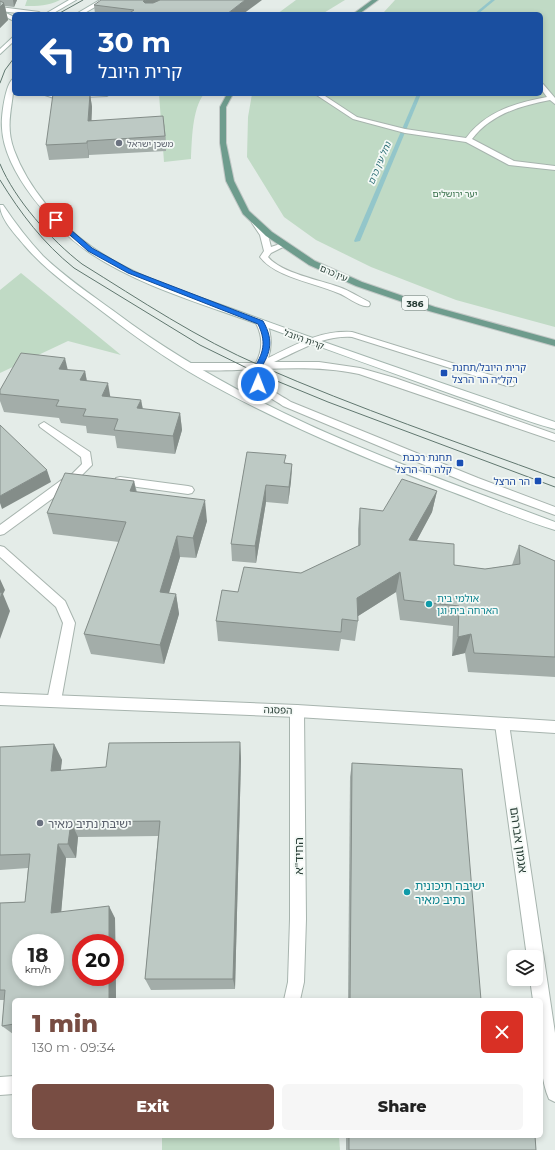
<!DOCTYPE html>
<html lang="en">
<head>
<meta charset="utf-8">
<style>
  body { margin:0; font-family:Montserrat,"Noto Sans Hebrew",sans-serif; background:#f6f6f6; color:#222; height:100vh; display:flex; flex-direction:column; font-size:15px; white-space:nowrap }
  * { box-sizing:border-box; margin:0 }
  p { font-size:13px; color:#767676 }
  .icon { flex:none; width:22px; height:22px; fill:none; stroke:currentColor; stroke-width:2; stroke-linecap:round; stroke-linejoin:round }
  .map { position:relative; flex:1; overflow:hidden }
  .sheet { position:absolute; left:12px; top:998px; width:531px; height:140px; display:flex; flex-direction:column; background:#fff; border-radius:6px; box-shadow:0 2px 6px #0003 }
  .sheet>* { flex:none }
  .banner { position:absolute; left:12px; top:12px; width:531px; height:84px; border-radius:6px; box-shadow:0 2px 6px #0003; background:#1a4fa0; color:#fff; overflow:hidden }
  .fabs { position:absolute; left:507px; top:950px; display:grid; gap:8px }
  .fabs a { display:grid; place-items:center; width:36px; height:36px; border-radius:6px; background:#fff; box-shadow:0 2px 6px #0003; font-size:20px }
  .speed { position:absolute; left:12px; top:934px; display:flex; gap:8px; font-size:20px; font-weight:700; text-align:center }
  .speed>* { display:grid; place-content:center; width:52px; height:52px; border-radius:50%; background:#fff; box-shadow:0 2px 6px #0003; line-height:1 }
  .speed small { font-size:10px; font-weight:400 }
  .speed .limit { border:6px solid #d22; background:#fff; color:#111 }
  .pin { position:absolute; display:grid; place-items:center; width:34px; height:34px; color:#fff; margin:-17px; border-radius:8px; box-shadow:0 2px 6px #0006 }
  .me { position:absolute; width:44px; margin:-22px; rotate:1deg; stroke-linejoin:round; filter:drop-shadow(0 0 3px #0008) }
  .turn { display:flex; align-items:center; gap:14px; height:84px; padding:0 20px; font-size:18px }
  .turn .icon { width:52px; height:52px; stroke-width:2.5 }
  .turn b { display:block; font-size:28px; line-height:34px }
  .round { display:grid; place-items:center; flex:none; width:42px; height:42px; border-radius:6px; background:#f6f6f6 }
  .headline { display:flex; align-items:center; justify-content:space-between; height:68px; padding:0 20px }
  h1 { font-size:24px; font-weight:800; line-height:30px; color:#784d43 }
  .primary-button { display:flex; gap:8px; margin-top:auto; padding:8px 20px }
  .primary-button a { flex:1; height:46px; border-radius:6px; background:#784d43; color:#fff; font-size:16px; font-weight:800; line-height:46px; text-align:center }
  .primary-button a+a { background:#f6f6f6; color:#222 }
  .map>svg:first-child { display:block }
  .green { fill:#c0dac5 }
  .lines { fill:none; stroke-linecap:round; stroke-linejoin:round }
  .stream { fill:#93c6ca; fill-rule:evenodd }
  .service-casing { stroke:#a7b4ae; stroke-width:2 }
  .minor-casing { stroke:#a7b4ae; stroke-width:2 }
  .tertiary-casing { stroke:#a7b4ae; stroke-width:2 }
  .secondary-casing { stroke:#a4b6af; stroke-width:2 }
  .primary-casing { stroke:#c2c8c6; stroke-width:2 }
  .service { fill:#fff; fill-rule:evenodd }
  .minor { fill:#fff; fill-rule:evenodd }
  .tertiary { fill:#fff; fill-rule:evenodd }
  .secondary { fill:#fff; fill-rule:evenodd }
  .primary { fill:#6e9c8d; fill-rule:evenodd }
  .tram { stroke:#60776f; stroke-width:1 }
  .wall { fill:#a3ada9 }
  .shaded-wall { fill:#848d89 }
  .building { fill:#bdc9c4; stroke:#848d89; fill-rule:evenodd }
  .route { fill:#1a73e8; stroke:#114b97 }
  .worship-dot { fill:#6b7280; stroke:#f4f9f6; stroke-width:1.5 }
  .transit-dot { fill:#1a4fb4; stroke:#f4f9f6; stroke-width:1.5 }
  .culture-dot { fill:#0f9aa8; stroke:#f4f9f6; stroke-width:1.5 }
  .labels { text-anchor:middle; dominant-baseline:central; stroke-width:3.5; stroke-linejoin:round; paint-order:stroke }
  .far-worship-label { font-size:9px; fill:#5b616d; stroke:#f4f9f6; text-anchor:start }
  .far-water-label { font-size:9px; font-style:italic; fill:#266971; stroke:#f4f9f6 }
  .far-park-label { font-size:9px; fill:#346e47; stroke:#f4f9f6 }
  .far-street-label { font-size:9px; fill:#263c34; stroke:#f4f9f6 }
  .shield { fill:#f4f9f6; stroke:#64756e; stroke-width:1 }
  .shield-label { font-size:9px; font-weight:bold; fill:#263c34 }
  .transit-label { font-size:10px; fill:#164399; stroke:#f4f9f6; text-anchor:end }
  .culture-label { font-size:10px; fill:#0d838f; stroke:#f4f9f6; text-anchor:start }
  .street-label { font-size:10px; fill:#263c34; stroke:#f4f9f6 }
  .near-worship-label { font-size:12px; fill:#5b616d; stroke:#f4f9f6; text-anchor:start }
  .near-street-label { font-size:12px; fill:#263c34; stroke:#f4f9f6 }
  .near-culture-label { font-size:12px; fill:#0d838f; stroke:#f4f9f6; text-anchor:start }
</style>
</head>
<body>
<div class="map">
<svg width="555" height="1150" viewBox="0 0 555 1150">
  <rect width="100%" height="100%" fill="#e4ece8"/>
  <!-- green -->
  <g class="green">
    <path d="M27 0H60C48 6 38 6 25 6Z"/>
    <polygon points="296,0 345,0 322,14 277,14"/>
    <polygon points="395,0 555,0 555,327 456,300 371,267 316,240 284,217 247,157 248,117 252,94 541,94 541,14 379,14 384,12"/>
    <path d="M159 94H204C192 109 192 140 191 159L164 162Z"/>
    <polygon points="21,273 121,355 68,341 0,373 0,290"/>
    <polygon points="162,1136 339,1136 340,1150 162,1150"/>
  </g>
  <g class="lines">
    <!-- stream -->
    <g class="stream">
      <polygon points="491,0 495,0 478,14 474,14"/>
      <polygon points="417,94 421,94 360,241 355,242 354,241"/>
    </g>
    <defs>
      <g id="service">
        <path d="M253 221H259L268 235 271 247 283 243 287 245 271 253 268 257C281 273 320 280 339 287 350 291 359 297 369 302L370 304 369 306C360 308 347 296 338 293 315 283 275 277 260 257L264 251 260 235 252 223Z"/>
        <path d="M261 320C273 324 272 348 268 358 295 345 321 330 352 332L513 382 515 384 513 386H507L352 337C323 335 299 351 274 362H319L360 368 395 378 555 434V441L359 374C327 367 295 368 262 369L259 374C263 388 279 394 291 402L478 478 555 507V515L470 484 283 406C270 397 254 391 249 374L252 369C240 370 188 373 181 366L186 363H256C263 349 263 337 256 323Z"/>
        <polygon points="44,422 90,452 92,465 75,482 4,534 0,535 0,525 67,476 71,475 82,464 81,457 40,427 39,425"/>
        <polygon points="120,477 188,486 192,487 194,490 192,493 188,494 116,484 115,481 116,478"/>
        <path d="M502 718 507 720 509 724 555 1033V1102L549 1099C537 1072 541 1029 541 1000H533L530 979H536V957H527L495 724 497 720Z"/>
      </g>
      <g id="minor">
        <path d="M541 83 543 84 555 98V104L550 100C520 106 491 114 472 139L514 161 555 166V170L509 165 466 142 405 133 353 119 315 94H322L357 117 405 129 466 138C486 111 516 103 547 97L541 89Z"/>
        <polygon points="42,94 110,94 107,96 54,98"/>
        <polygon points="0,546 4,547 65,601 75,623 61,701 59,705 54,707 49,705 47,701 63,623 56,607 0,557"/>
        <polygon points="297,705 302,707 304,711 306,919 304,982 300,1000 284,1000 288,982 290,919 290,711 292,707"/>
        <polygon points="14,1076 14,1094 0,1095 0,1077"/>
      </g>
      <g id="tertiary">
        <polygon points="0,7 39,12 42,14 26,14 0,11"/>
        <polygon points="0,693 297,705 555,721 555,733 297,717 0,705"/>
      </g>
      <g id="secondary">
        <polygon points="69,0 76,0 52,14 45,14"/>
        <polygon points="100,0 107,0 83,14 76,14"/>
        <polygon points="4,12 14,17 14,21 2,15 2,13"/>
        <polygon points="14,36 14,41 0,54 0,49"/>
        <path d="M14 78C14 105 4 123 14 150 28 188 59 224 92 247 139 280 196 295 249 315 350 352 453 387 555 422V429C522 420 490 407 457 396 393 373 328 350 263 326 204 304 140 287 87 251 53 227 4 172 2 128 1 118 5 83 14 78Z"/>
        <path d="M0 205H3C15 223 28 240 43 256 65 277 90 294 115 312 248 412 400 464 555 522V530C518 519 483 503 447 490 362 457 277 422 198 377 165 358 133 335 103 312 76 291 47 272 25 246 16 235 0 219 0 205Z"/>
      </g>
      <g id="primary">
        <polygon points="372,0 378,0 359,14 353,14"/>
        <polygon points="227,94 233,94 226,107 226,143 234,181 249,211 272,232 315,261 362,282 435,307 555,340 555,346 429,311 356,286 309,265 266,236 243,214 226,181 220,143 220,107"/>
      </g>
    </defs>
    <!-- service casing -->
    <use href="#service" class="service-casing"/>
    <!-- minor casing -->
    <use href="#minor" class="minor-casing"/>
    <!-- tertiary casing -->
    <use href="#tertiary" class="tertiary-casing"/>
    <!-- secondary casing -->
    <use href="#secondary" class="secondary-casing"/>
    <!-- primary casing -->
    <use href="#primary" class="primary-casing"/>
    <!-- service -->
    <use href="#service" class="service"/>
    <!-- minor -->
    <use href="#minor" class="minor"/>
    <!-- tertiary -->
    <use href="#tertiary" class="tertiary"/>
    <!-- secondary -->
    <use href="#secondary" class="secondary"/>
    <!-- primary -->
    <use href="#primary" class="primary"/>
    <!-- tram -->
    <g class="tram">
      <polyline points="58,14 83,0"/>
      <polyline points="0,83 5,70 14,58"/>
      <path d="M0 164C15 200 51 240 82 264 140 300 198 339 261 366 357 408 457 442 555 478"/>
      <path d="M0 180C21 214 43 243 74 268L200 345 255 372 328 402 555 487"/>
    </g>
  </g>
  <!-- wall -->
  <g class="wall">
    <polygon points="0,0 17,0 14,7 5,6 8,20 0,28"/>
    <polygon points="94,5 243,14 95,14"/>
    <polygon points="60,94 90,94 92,107 91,120 165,131 166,151 89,155 89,158 49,160 46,145"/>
    <polygon points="67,370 85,371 87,381 110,397 141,400 143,409 180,413 182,430 175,454 117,448 115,436 87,433 86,426 61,423 59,418 4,412 0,401 0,390"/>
    <polygon points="247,452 286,463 292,464 291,481 288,504 266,502 256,563 232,561 231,544"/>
    <polygon points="134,481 137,492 207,521 196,558 180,557 169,593 176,594 179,614 164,664 91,654 84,634 119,542 53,534 47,513"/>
    <polygon points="437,491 432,512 416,541 454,565 485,569 512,565 519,545 555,561 555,677 468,672 465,653 452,656 453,626 400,620 396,592 358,616 358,621 355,641 341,639 339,651 218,641 216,621 238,592 301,573 358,546 358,529 360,508 383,511"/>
    <polygon points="240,742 241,759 235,989 151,990 145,979 158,836 78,837 76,858 66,858 61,912 115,918 116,1000 14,1000 14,1034 13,1034 2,1026 4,1000 0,1000 0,903 25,902 28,868 0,870 0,747 54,744 62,760 60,771 106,767"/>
    <polygon points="352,763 481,1000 348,1000 350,777"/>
    <polygon points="346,1136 535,1136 536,1150 346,1150"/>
  </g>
  <!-- shaded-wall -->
  <g class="shaded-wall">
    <polygon points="13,0 17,0 14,7"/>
    <polygon points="146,0 177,0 145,13 143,1"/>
    <polygon points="245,0 262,0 243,14 227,14"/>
    <polygon points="4,3 8,20 0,28 0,7"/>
    <polygon points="90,94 92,107 91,135 88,121"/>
    <polygon points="163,116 165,131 166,151 165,136"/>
    <polygon points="87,141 89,155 89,158 87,143"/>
    <polygon points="65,358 69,375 59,369"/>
    <polygon points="85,371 88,389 80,380"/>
    <polygon points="108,383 111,401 102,396"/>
    <polygon points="141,400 144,417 137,408"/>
    <polygon points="180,413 182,430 175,454 173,436"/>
    <polygon points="292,464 291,481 288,504 289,487"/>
    <polygon points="47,470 51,482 2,509 0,503 0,496"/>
    <polygon points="134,481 138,502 130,491"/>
    <polygon points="266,485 266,502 256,563 255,546"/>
    <polygon points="437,491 432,512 406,561 409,540"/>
    <polygon points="205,500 207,521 196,558 193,538"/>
    <polygon points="177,536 180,557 163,612 160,592"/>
    <polygon points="400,572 396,592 355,618 357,598"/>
    <polygon points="0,579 5,590 3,594 10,611 0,639"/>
    <polygon points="176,594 179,614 164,664 160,645"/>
    <polygon points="471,634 465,653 452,656 458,637"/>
    <polygon points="240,742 241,759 235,989 233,979"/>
    <polygon points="54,744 62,760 59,787 51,771"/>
    <polygon points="71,822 78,837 76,858 68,844"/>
    <polygon points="58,844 66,858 60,925 51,913"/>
    <polygon points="109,906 115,918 116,1000 109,1000 109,977 115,977 115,943 109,943"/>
  </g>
  <!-- building -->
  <g class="building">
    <polygon points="101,0 146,0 143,1 145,3 153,3 160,0 245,0 227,14 128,14 134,10 94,5"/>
    <polygon points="0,1 4,3 0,7"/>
    <polygon points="53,94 90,94 88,121 163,116 165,136 87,141 87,143 46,145"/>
    <polygon points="21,353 65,358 59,369 85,371 80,380 108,383 102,396 141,400 137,408 180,413 173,436 114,430 118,419 83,416 86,409 56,406 59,400 0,394 0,390"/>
    <polygon points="0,425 47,470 0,496"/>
    <polygon points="247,452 286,455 284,463 292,464 289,487 266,485 255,546 231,544"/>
    <polygon points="65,473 134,481 130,491 205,500 193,538 177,536 160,592 176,594 160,645 84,634 126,522 47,513"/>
    <polygon points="402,479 437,491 409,540 454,544 454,565 485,569 520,564 519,545 555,561 555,657 474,653 471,634 458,637 459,606 404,600 400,572 357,598 358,621 342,619 341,632 216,621 222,590 238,592 244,567 301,573 360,545 360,508 383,511"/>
    <polygon points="0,592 2,593 0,599"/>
    <path d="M240 742 233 979H145L160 821 71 822 68 844H58L51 913 109 906V943H81V977H109V1000H14V1024L2 1026 5 990H0V903L25 902 30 854 0 855V747L54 744 51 771 106 767 109 743ZM21 943H55V977H21Z"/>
    <polygon points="352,763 462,769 481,1000 350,1000"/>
    <polygon points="349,1136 535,1136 536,1150 349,1150"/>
  </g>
  <!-- route -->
  <path class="route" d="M54 219H58L92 248 133 271 263 321C275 342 270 355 257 374L258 378 262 384 261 385H255L251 378 250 374C262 356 268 345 258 324L128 273 88 251 54 221Z"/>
  <!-- markers -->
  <g class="worship-dot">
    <circle cx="119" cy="143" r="4"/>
    <circle cx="40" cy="823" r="4"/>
  </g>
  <g class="transit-dot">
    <rect x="440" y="369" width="8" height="8" rx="2"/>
    <rect x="456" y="459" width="8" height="8" rx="2"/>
    <rect x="534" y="477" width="8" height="8" rx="2"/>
  </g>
  <g class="culture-dot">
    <circle cx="429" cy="604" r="4"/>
    <circle cx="407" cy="892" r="4"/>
  </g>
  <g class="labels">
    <!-- far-worship labels -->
    <g class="far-worship-label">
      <text x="127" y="143">משכן ישראל</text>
    </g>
    <!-- far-water labels -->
    <g class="far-water-label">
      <text transform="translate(379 163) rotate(-67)">נחל עין כרם</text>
    </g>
    <!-- far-park labels -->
    <g class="far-park-label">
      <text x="455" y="193">יער ירושלים</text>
    </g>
    <!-- far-street labels -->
    <g class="far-street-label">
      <text transform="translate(334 273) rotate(23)">עין כרם</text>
      <text transform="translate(304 339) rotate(20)">קרית היובל</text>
    </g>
    <!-- shield labels -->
    <rect class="shield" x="402" y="296" width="26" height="14" rx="3"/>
    <g class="shield-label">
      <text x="415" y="303">386</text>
    </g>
    <!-- transit labels -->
    <g class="transit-label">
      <text x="452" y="367" text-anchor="start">קרית היובל/תחנת<tspan x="452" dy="12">רקל״ה הר הרצל</tspan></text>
      <text x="452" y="457">תחנת רכבת<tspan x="452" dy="12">קלה הר הרצל</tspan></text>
      <text x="530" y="481">הר הרצל</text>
    </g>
    <!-- culture labels -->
    <g class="culture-label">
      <text x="437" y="598">אולמי בית<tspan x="437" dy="12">הארחה בית וגן</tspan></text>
    </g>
    <!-- street labels -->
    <g class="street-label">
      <text transform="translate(278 710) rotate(2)">הפסגה</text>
    </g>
    <!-- near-worship labels -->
    <g class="near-worship-label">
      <text x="48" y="823">ישיבת נתיב מאיר</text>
    </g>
    <!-- near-street labels -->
    <g class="near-street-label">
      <text transform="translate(519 840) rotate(82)">אגמון אברהם</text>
      <text transform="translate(298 856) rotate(-90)">החיד"א</text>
    </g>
    <!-- near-culture labels -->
    <g class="near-culture-label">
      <text x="415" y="885">ישיבה תיכונית<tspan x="415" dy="14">נתיב מאיר</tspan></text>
    </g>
  </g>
</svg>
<div class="fabs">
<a><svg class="icon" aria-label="layers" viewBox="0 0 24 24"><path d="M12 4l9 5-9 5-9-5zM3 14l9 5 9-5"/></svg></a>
</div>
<div class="speed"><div>18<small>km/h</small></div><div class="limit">20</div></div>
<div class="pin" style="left:56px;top:220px;background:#d93025"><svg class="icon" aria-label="arrive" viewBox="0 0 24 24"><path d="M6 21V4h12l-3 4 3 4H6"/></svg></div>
<svg class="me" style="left:258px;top:384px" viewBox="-20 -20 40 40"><circle r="17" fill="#1a73e8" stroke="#fff" stroke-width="3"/><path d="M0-11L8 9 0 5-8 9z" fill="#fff"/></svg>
<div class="banner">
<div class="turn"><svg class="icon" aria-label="left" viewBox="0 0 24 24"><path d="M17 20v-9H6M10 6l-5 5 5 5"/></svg><div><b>30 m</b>קרית היובל</div></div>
</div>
<section class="sheet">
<div class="headline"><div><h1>1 min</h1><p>130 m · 09:34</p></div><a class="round" style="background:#d93025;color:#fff"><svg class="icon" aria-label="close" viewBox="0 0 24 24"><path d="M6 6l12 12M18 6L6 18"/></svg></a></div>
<div class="primary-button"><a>Exit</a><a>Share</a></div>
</section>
</div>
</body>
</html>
